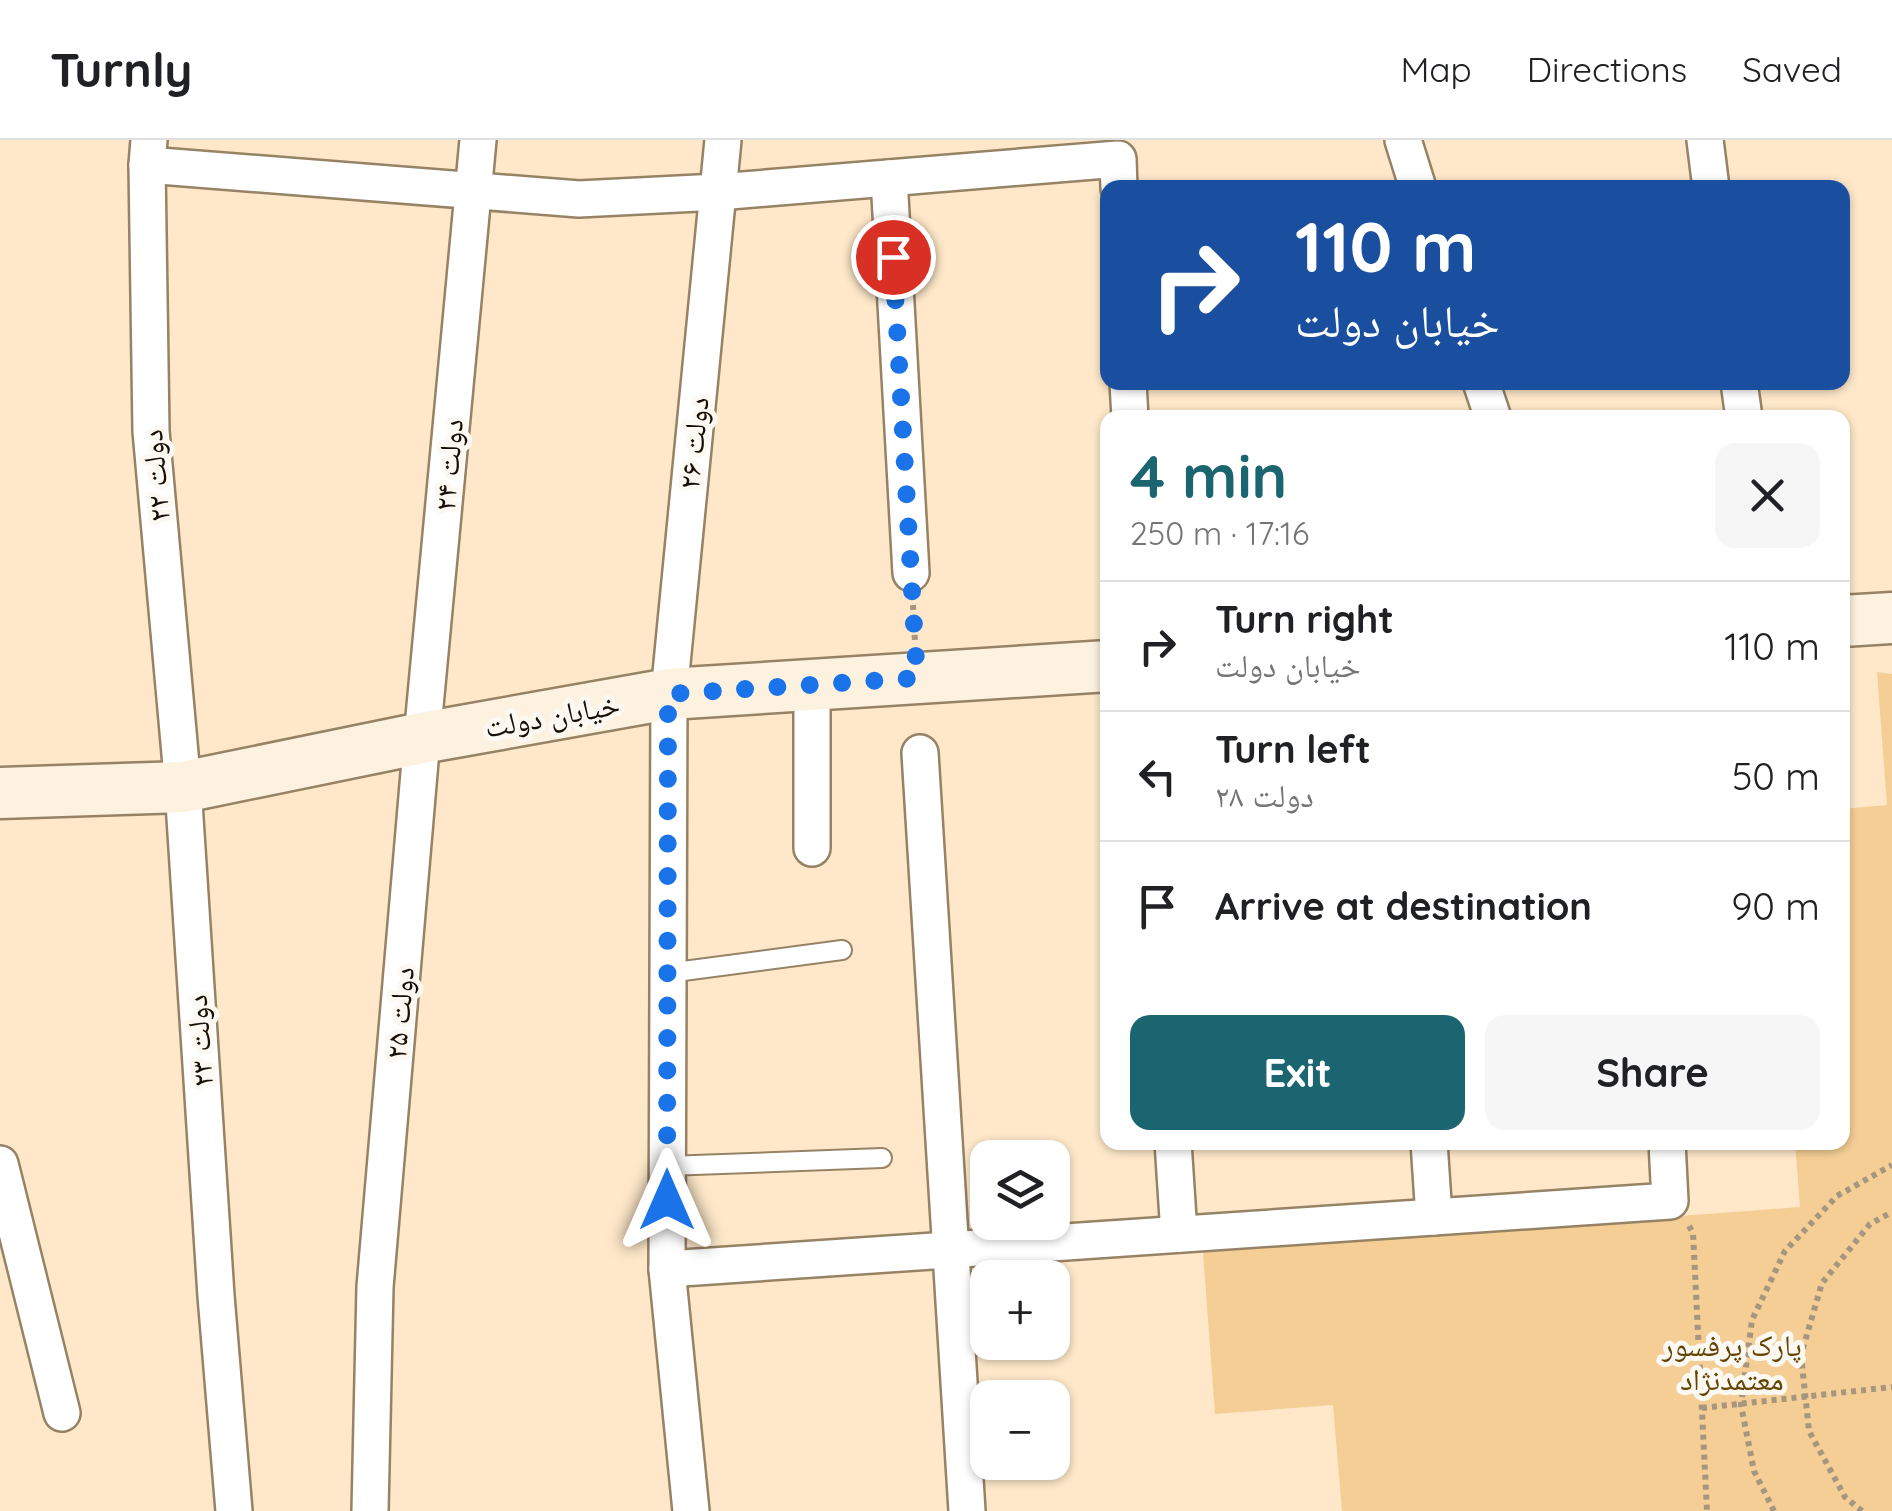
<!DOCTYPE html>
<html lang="en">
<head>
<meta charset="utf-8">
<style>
  body { margin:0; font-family:Quicksand,"Noto Naskh Arabic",sans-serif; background:#f6f6f6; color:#202124; height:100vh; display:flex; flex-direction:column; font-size:38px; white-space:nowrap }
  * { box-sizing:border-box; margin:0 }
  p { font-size:32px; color:#757577 }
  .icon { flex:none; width:55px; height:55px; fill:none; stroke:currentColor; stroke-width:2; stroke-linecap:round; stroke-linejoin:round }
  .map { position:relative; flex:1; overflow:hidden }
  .sheet { position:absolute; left:1100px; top:270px; width:750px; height:740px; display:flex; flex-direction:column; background:#fff; border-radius:20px; box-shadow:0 2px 8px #0004 }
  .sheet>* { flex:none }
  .hud { position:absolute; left:1100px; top:40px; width:750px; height:210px; border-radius:20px; box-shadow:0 2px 8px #0004; background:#1a4fa0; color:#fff; overflow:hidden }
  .controls { position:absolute; left:970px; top:1000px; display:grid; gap:20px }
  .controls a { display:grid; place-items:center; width:100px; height:100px; border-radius:20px; background:#fff; box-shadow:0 2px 8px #0004; font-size:50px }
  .pin { position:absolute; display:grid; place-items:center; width:85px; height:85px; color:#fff; margin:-42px; border:5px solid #fff; border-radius:50%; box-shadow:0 2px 10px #0007 }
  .me { position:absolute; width:110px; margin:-55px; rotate:0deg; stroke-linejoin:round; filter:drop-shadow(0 0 8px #0008) }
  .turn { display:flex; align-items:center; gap:35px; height:210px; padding:0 30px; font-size:45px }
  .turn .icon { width:130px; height:130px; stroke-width:2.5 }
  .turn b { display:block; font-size:70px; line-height:85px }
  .round { display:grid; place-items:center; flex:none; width:105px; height:105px; border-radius:20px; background:#f6f6f6 }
  .overview { display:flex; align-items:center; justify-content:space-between; height:170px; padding:0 30px }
  h1 { font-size:60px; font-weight:700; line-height:75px; color:#1a6570 }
  .primary-button { display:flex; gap:20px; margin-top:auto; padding:20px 30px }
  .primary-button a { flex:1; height:115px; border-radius:20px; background:#1a6570; color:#fff; font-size:40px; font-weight:700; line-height:115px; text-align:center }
  .primary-button a+a { background:#f6f6f6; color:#202124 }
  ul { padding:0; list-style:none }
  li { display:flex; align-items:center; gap:30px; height:130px; padding:0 30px; border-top:2px solid #e0e0e0 }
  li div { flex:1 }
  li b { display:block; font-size:38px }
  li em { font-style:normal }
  header { display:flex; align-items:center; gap:60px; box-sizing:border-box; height:140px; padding:0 50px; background:#fff; border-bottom:2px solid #e0e0e0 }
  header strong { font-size:48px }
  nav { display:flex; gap:55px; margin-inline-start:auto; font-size:35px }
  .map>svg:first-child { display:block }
  .green { fill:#f5ce95 }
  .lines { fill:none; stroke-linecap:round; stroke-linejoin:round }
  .lane-casing { stroke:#968366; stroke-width:22 }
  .street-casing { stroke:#968366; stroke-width:40 }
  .secondary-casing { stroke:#968366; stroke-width:55 }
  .path { stroke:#a6967f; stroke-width:6; stroke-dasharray:5 5; stroke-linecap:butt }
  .lane { stroke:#fff; stroke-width:18 }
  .street { stroke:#fff; stroke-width:35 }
  .secondary { stroke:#fdf1df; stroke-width:50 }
  .route { stroke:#1a73e8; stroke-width:18; stroke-dasharray:0 32.4 }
  .labels { text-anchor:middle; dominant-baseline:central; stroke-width:10; stroke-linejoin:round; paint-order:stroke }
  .street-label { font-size:30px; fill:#170f05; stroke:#fcf8f2 }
  .park-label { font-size:30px; fill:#644403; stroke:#fcf8f2 }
</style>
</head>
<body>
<header>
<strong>Turnly</strong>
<nav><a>Map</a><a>Directions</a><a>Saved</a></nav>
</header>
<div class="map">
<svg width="1892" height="1371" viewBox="0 0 1892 1371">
  <rect width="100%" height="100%" fill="#fee8c9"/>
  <!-- green -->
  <polygon class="green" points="1877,532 1892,534 1892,1371 1342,1371 1333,1265 1215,1274 1203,1112 1800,1067 1795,1003 1842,1002 1843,669 1887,665"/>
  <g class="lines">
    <defs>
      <g id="lane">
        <polyline points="668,833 842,810"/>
        <polyline points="667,1026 882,1018"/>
      </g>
      <g id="street">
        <polyline points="149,0 147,25 151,291 183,647 216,1156 234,1371"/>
        <polyline points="1403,0 1418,48"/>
        <polyline points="1705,0 1711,48"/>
        <polyline points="147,25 579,59 718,52 1118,19 1119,48"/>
        <polyline points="889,38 911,433"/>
        <polyline points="1128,242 1130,278"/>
        <polyline points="1481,242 1493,278"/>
        <polyline points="1739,242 1744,278"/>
        <polyline points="920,613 967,1371"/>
        <polyline points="812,708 812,545"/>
        <polyline points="1173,1002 1179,1094"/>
        <polyline points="1429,1002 1434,1077"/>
        <polyline points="0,1024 62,1273"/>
        <polyline points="667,1129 1670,1061 1667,1002"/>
        <polyline points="370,1371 375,1147 422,598 478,0"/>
        <polyline points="691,1371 667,1129 669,554 723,0"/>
      </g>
      <g id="secondary">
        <polyline points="1842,481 1892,478"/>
        <polyline points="0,653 183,647 422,598 669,554 1108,526"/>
      </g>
    </defs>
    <!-- lane casing -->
    <use href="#lane" class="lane-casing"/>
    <!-- street casing -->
    <use href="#street" class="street-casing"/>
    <!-- secondary casing -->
    <use href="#secondary" class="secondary-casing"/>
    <!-- path -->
    <g class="path">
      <polyline points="913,465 915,502"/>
      <polyline points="1689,1086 1693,1093 1707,1371"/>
      <polyline points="1702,1268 1892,1247"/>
      <polyline points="1774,1371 1754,1331 1741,1265 1752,1180 1785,1111 1837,1056 1892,1025"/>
      <polyline points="1862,1371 1845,1357 1809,1291 1801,1215 1822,1143 1870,1084 1892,1072"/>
    </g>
    <!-- lane -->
    <use href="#lane" class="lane"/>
    <!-- street -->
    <use href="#street" class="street"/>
    <!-- secondary -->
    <use href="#secondary" class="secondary"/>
  </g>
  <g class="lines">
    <!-- route -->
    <polyline class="route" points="667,1060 668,554 917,538 893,117"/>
  </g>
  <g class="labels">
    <!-- street labels -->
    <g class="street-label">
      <text transform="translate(693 303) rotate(-84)">دولت ۲۶</text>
      <text transform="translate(448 325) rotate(-85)">دولت ۲۴</text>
      <text transform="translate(155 336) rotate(-95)">دولت ۲۲</text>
      <text transform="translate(552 575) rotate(-10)">خیابان دولت</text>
      <text transform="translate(399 873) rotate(-85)">دولت ۲۵</text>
      <text transform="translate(199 901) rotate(-94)">دولت ۲۳</text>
    </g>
    <!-- park labels -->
    <g class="park-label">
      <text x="1732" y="1205">پارک پرفسور<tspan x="1732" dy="34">معتمدنژاد</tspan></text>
    </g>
  </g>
</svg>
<div class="controls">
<a><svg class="icon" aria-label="layers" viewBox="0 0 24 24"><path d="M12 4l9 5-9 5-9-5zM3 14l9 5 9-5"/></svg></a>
<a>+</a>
<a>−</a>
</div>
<div class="pin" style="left:893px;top:117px;background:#d93025"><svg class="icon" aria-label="arrive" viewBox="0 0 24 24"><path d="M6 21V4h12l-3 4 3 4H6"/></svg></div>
<svg class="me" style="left:667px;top:1060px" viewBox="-20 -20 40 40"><path d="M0-17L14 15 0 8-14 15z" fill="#1a73e8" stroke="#fff" stroke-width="4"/></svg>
<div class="hud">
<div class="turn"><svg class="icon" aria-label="right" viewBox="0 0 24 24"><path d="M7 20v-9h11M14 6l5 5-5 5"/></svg><div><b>110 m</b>خیابان دولت</div></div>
</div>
<section class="sheet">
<div class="overview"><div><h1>4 min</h1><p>250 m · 17:16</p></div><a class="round"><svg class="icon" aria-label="close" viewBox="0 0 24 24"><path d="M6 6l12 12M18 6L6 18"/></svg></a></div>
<ul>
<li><svg class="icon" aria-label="right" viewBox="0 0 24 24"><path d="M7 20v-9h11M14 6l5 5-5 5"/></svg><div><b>Turn right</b><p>خیابان دولت</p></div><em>110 m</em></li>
<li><svg class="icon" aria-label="left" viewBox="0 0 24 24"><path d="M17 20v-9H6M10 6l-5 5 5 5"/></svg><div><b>Turn left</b><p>دولت ۲۸</p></div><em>50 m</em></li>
<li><svg class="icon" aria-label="arrive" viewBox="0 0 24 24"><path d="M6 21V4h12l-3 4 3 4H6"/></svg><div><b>Arrive at destination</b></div><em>90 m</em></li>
</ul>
<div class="primary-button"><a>Exit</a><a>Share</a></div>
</section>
</div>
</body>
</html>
